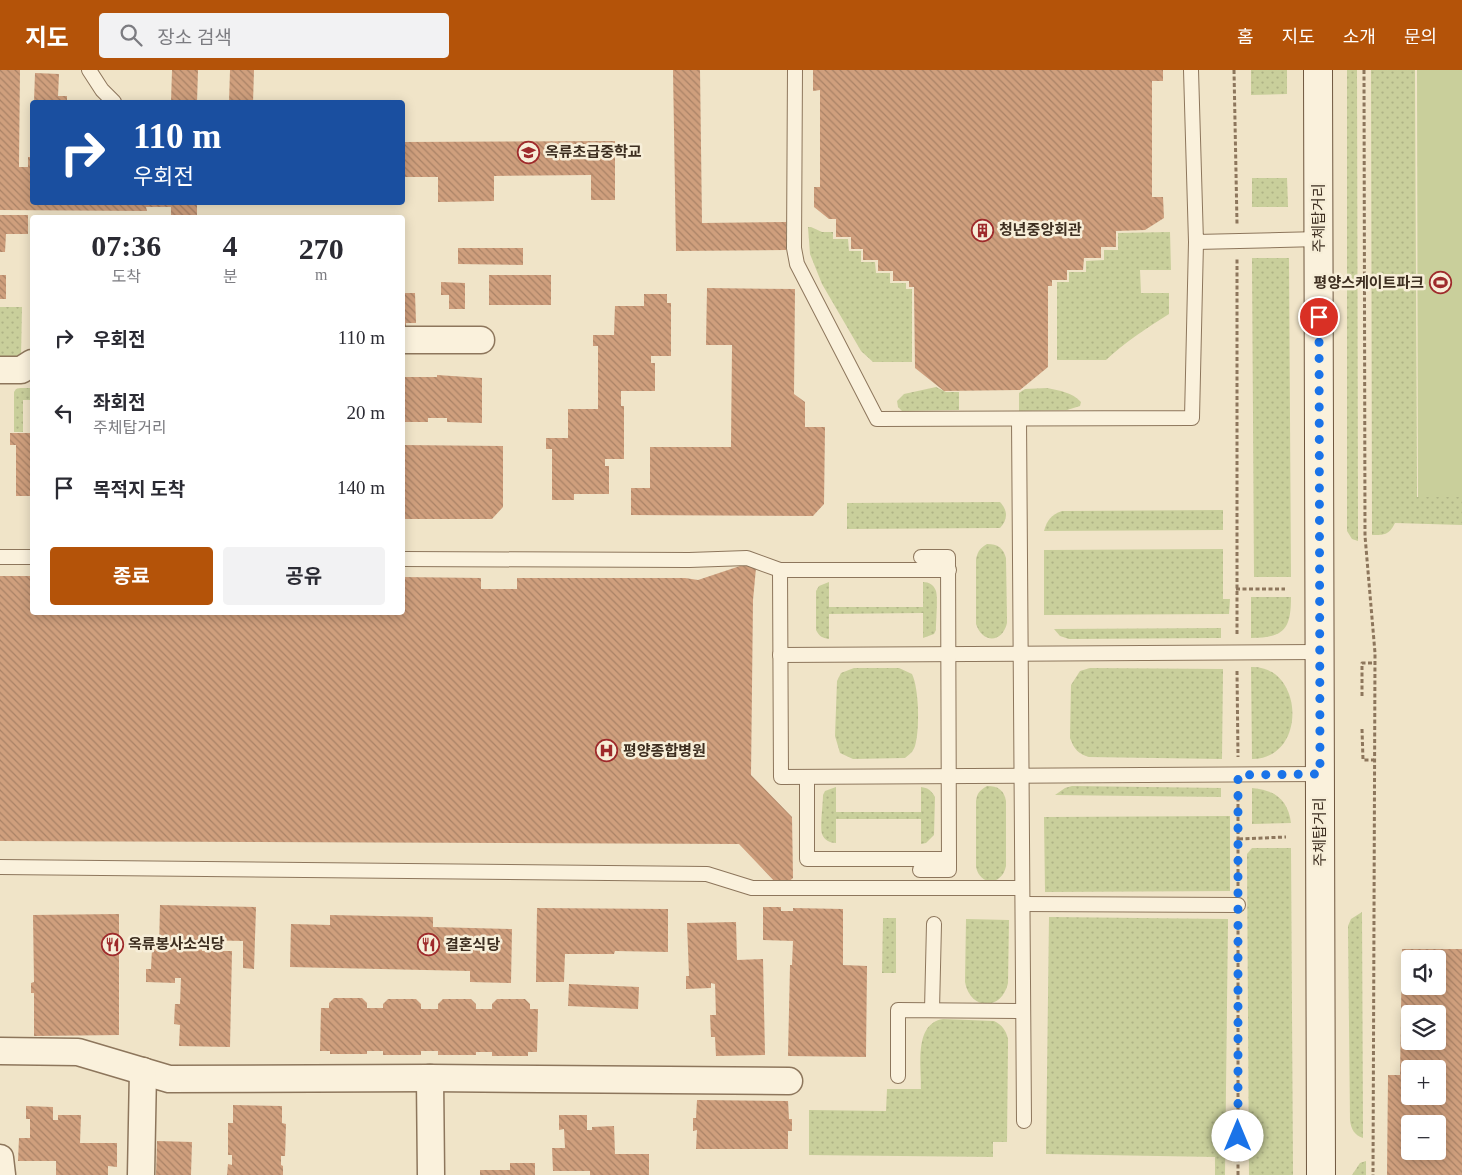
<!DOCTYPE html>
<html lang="ko">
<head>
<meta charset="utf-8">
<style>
  body { margin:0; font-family:"Times New Roman","Noto Sans KR",serif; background:#f2f2f3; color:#2b2b33; height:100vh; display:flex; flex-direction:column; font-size:19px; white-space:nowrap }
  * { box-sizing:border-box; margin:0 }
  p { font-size:16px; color:#7c7c81 }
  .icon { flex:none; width:28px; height:28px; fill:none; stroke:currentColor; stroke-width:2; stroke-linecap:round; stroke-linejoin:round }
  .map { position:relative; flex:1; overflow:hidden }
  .details { position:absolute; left:30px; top:145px; width:375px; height:400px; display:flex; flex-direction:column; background:#fff; border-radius:5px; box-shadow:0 2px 12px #0003 }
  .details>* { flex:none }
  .top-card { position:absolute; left:30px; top:30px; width:375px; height:105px; border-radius:5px; box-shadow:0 2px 12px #0003; background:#1a4fa0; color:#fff; overflow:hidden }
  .buttons { position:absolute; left:1401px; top:880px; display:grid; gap:10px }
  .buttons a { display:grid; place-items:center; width:45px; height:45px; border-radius:5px; background:#fff; box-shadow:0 2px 12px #0003; font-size:25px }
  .pin { position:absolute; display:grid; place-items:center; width:42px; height:42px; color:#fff; margin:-21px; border:2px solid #fff; border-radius:50%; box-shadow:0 1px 5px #0007 }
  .me { position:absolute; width:55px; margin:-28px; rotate:0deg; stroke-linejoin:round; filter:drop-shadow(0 0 4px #0008) }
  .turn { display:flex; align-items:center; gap:18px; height:105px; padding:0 20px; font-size:22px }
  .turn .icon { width:65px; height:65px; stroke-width:2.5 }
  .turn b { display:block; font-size:35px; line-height:42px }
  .eta { display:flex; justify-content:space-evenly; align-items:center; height:85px; text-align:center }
  .eta b { font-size:30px; font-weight:700; line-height:35px }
  .action { display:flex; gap:10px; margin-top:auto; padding:10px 20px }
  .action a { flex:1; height:58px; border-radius:5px; background:#b45309; color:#fff; font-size:20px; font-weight:700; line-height:58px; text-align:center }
  .action a+a { background:#f2f2f3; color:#2b2b33 }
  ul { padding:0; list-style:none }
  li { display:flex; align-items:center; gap:15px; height:75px; padding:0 20px }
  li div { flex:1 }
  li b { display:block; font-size:19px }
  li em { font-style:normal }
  header { display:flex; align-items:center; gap:30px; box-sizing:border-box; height:70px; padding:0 25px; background:#b45309; color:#fff }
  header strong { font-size:24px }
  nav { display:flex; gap:28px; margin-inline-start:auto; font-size:18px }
  .search { width:350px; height:45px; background:#f2f2f3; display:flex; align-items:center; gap:12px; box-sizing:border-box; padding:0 18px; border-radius:5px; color:#7c7c81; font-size:19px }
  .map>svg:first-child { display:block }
  .grass { fill:url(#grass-dots) }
  .pitch { fill:#c9cf9b }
  .building { fill:url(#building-back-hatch); fill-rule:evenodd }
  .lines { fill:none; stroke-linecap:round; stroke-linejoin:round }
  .service-casing { stroke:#8d765c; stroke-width:16 }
  .minor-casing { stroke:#8d765c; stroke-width:29 }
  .secondary-casing { stroke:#6f573f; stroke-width:30 }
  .path { stroke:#8d765c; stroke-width:3; stroke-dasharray:4 2.5; stroke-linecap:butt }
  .service { stroke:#faf1dc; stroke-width:14 }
  .minor { stroke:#faf1dc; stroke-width:26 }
  .secondary { stroke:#faf1dc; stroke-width:28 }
  .route { stroke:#1a73e8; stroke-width:9; stroke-dasharray:0 16.2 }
  .labels { text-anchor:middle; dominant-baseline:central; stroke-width:5; stroke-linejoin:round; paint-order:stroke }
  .poi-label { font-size:15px; font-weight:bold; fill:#3d2e20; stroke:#f7eed8; text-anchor:start }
  .street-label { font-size:15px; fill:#3d2e20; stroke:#f7eed8 }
</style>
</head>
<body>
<header>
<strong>지도</strong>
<div class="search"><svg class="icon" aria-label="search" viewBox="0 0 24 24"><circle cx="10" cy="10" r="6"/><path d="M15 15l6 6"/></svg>장소 검색</div>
<nav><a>홈</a><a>지도</a><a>소개</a><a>문의</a></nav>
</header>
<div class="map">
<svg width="1462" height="1105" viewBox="0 0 1462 1105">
  <defs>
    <pattern id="grass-dots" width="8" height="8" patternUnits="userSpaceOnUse" patternTransform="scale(1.25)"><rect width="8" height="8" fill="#c9cf9b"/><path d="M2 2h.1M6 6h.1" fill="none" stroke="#aeb285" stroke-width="1.8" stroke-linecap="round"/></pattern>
    <pattern id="building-back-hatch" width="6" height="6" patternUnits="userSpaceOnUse" patternTransform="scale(1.25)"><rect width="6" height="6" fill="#cf9f7d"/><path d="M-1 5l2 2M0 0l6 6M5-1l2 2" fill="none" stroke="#a98266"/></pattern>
  </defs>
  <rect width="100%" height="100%" fill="#f0e4c8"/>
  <!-- grass -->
  <g class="grass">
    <polygon points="1251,0 1287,0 1287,24 1251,25"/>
    <polygon points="1347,0 1357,0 1358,471 1352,469 1347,461"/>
    <path d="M1371 0H1415L1417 427H1462V455L1395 453C1389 465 1385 465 1372 465Z"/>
    <polygon points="1252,108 1287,108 1288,137 1252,137"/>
    <polygon points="808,157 811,157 822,162 833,162 833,169 848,169 849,181 861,181 861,192 875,192 876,203 890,203 890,213 906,213 906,219 912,219 912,292 873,292 861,281 822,214 810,184"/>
    <path d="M1170 162 1171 200H1140L1141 223H1169V244C1147 258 1125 272 1106 290H1057V212H1069V202H1086V191L1104 190V180H1118V163Z"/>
    <polygon points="1252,188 1289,188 1291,507 1254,507"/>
    <polygon points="0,237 22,237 21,286 0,287"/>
    <polygon points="936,317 946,322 959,322 959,340 902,341 898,337 897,331 904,324"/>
    <polygon points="20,318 32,318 32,330 23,330 23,362 14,362 14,322 16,319"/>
    <path d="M1047 318C1060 321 1072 322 1081 332L1080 336 1067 340 1019 341V323L1025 319Z"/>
    <path d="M1000 432C1008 441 1008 449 1000 458L847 459V433Z"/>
    <path d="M1223 440V460L1044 461C1047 450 1051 445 1062 441Z"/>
    <path d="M987 474C998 474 1003 478 1006 488L1007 553C1002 574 982 573 976 554V489C978 481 980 478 987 474Z"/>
    <polygon points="1223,479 1223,529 1230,529 1229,544 1044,545 1044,480"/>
    <path d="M829 512V537H923V512C929 512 934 515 936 521 938 529 936 551 936 560L934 564 923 568V543L829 544V569C822 568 819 566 816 560V521L819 516Z"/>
    <path d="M1251 527H1291C1291 559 1284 568 1251 568Z"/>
    <polygon points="1221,558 1221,568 1069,569 1060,566 1054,559"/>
    <path d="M1251 597C1304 595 1308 689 1252 689Z"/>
    <path d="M854 598H899L912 604C919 618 920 660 915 676 913 682 910 684 905 688L853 689 840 683 835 666 837 611 841 603Z"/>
    <path d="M1090 598 1223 599 1222 689 1089 687C1078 684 1074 679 1070 668L1071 615 1080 601Z"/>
    <path d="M987 716C998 716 1004 720 1006 731V796C1002 816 980 816 976 797V731C977 723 980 720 987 716Z"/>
    <polygon points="1072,716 1221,718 1221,727 1055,725 1065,718"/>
    <path d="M836 717V742H921V717C928 718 931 720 935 727L934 765 926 773 921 774V749H836V773C830 773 824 770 822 764 820 756 823 734 823 725L825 721Z"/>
    <path d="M1252 718C1275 720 1288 730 1291 753L1252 754Z"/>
    <polygon points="1230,746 1230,821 1045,822 1044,747"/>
    <polygon points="1252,778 1291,778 1293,1105 1249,1105 1247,784"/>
    <path d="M1362 842 1363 1068C1354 1065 1351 1059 1350 1050L1348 856 1351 849Z"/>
    <polygon points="1049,847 1228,849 1225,1105 1215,1105 1215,1087 1046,1084"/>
    <polygon points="883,848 896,848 896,903 882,903"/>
    <path d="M966 849 1009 850 1008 913C1002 941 970 941 965 912Z"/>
    <path d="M943 949 994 951C1002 955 1006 960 1008 969L1007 1072H993V1087L809 1085V1040L886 1041 887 1019H921C922 997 913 954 943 949Z"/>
    <polygon points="1366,1091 1366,1105 1352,1105 1360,1093"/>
  </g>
  <!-- pitch -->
  <polygon class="pitch" points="1417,0 1462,0 1462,427 1418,427"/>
  <!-- building -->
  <g class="building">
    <polygon points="0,0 20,0 19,97 28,97 28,87 32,87 32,132 197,132 197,148 171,148 171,137 146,137 147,141 0,140"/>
    <polygon points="172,0 198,0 197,32 171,32"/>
    <polygon points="230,0 254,0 253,32 229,32"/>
    <polygon points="673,0 700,0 702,153 786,152 786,180 676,181"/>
    <polygon points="813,0 1163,0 1163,11 1152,11 1152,127 1163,127 1164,148 1145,160 1116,161 1116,177 1101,177 1101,188 1084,188 1083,200 1067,200 1067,210 1052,210 1052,216 1048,216 1048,297 1020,320 944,321 915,298 914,217 909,217 909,211 893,211 893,201 878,201 878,190 863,190 863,179 851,179 851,167 836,167 836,149 829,149 814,137 814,117 820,117 820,20 813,21"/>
    <polygon points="35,3 59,4 58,26 67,26 67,32 34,32"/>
    <polygon points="615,71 615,130 591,130 591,105 494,106 494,131 438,132 438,107 402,107 402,72"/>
    <polygon points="0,145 28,145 28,164 6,164 5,182 0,182"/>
    <polygon points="35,145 111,146 111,148 35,148"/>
    <polygon points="458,178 523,178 523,195 458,194"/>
    <rect x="402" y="182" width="3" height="18"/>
    <rect x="0" y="205" width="6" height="24"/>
    <rect x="489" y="205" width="62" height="30"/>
    <polygon points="441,212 465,213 465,239 449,239 449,225 441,225"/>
    <polygon points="707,218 795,219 794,324 805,332 805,357 825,357 824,434 813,446 631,445 631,418 650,418 650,377 731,377 732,275 706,275"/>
    <polygon points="402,223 415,223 416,253 406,253 406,256 402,256"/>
    <polygon points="644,224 667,224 667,233 671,233 671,286 651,286 651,293 655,293 655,321 621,321 621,336 624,336 624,389 605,389 605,396 609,396 609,424 574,424 574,430 552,430 552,379 546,379 546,368 568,368 568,339 598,339 598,276 593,276 593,265 614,265 615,236 644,236"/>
    <polygon points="437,305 482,308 482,353 447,352 447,348 428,348 428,352 402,352 402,309 405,309 405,307 437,307"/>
    <polygon points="10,363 32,363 32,426 16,426 16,375 10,375"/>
    <polygon points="402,375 503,376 503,437 492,449 402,449"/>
    <polygon points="749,493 756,498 753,530 751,705 792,747 793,808 786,814 778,815 739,774 0,771 0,506 32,506 32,542 402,542 402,507 481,508 481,519 517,519 517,508 685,508 698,510"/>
    <polygon points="160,835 256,837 254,899 243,898 243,871 202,870 202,881 232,881 230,977 179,976 180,955 174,954 175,934 180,934 181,908 175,908 175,913 146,912 146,899 151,899 152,879 159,879"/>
    <polygon points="763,837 781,837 781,841 793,841 793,838 843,839 843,895 867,896 866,987 788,986 790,895 792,895 793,871 763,870"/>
    <polygon points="537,838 668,839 668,882 615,881 614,884 565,884 564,912 536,912"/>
    <polygon points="119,844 119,965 34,966 34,923 31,923 31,913 34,912 33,845"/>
    <polygon points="330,845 433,847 433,857 512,859 511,913 470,912 470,901 290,897 291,854 330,855"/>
    <polygon points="736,852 737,890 763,889 765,985 716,986 715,967 711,967 710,945 716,945 715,914 711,913 711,918 686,919 686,906 689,906 687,853"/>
    <path d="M1402 879H1462V1105H1387L1388 1005H1400ZM1410 889H1438V916H1410ZM1410 944H1438V971H1410ZM1410 999H1438V1026H1410ZM1410 1054H1438V1081H1410Z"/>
    <polygon points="569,914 639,917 638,939 568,936"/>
    <polygon points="334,928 362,928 367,933 367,938 383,938 383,934 388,929 416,929 421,934 421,939 438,939 438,934 443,929 471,929 476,934 476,939 492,939 492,934 497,929 525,929 530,934 530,939 538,939 537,982 528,982 528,986 492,986 492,982 476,982 476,985 438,985 438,981 421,981 421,985 383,985 383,981 367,981 367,984 330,984 330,981 320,981 321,938 329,938 329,933"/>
    <polygon points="697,1030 788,1031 789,1049 792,1049 792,1061 788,1061 788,1079 696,1079 697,1060 693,1061 693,1048 696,1048"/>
    <polygon points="233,1035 282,1036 282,1053 286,1054 285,1086 281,1086 281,1095 283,1096 283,1105 227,1105 228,1094 232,1095 232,1085 228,1085 228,1053 233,1053"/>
    <polygon points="26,1036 53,1037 53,1050 58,1050 58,1045 81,1045 80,1073 117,1073 117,1097 108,1096 108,1105 56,1105 56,1091 18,1091 19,1068 30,1068 30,1049 26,1049"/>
    <polygon points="559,1045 587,1045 587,1060 592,1060 592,1057 614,1056 615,1084 649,1084 649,1105 590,1105 590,1101 553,1101 552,1078 565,1078 564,1059 559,1060"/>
    <polygon points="157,1071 192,1072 191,1105 156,1105"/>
    <polygon points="510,1093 535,1093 535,1105 480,1105 480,1100 510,1100"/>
  </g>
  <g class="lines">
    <defs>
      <g id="service">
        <polyline points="89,0 102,20 114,32"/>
        <polyline points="795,0 794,178 797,194 877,349 1192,348 1196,172"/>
        <polyline points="1191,0 1196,172 1319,169"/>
        <polyline points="1019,349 1024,1051"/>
        <polyline points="0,487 32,487"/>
        <polyline points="402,489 689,490 747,488 780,500 949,500"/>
        <polyline points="780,500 781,707 1320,704"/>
        <polyline points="780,585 1320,582"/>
        <polyline points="807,707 807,789 949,789"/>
        <polyline points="0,797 707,804 752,818 1022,818"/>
        <polyline points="920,800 949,800 949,789 948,487 921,487"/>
        <polyline points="1023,834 1238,835"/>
        <polyline points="932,940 934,854"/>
        <polyline points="898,1006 898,940 1023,941"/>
      </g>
      <g id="minor">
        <polyline points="402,270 481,270"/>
        <polyline points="0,300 21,300 32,293"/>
        <polyline points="0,981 78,982 169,1009 430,1008 789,1011"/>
        <polyline points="430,1008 431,1105"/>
        <polyline points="0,1088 2,1105"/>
        <polyline points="141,1105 143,1001"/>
      </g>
      <polyline id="secondary" points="1318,0 1321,1105"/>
    </defs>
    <!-- service casing -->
    <use href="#service" class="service-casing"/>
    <!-- minor casing -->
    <use href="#minor" class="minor-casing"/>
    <!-- secondary casing -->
    <use href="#secondary" class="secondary-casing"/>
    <!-- path -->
    <g class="path">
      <polyline points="1234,0 1237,154"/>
      <polyline points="1364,0 1365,466 1375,583 1373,1105"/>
      <polyline points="1236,519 1285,519"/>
      <polyline points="1237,564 1237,188"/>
      <polyline points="1237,601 1238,687"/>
      <polyline points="1362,626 1362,593 1375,593"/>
      <polyline points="1362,659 1363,690 1374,690"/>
      <polyline points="1238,721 1238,817"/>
      <polyline points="1239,769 1286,767"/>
      <polyline points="1238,1105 1238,853"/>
    </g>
    <!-- service -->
    <use href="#service" class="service"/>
    <!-- minor -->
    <use href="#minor" class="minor"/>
    <!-- secondary -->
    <use href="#secondary" class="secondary"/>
  </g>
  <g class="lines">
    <!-- route -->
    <polyline class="route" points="1238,1066 1238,705 1320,704 1319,247"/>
  </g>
  <!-- icons -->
  <defs>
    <symbol id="school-ring" viewBox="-11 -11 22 22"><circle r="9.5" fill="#f7eed8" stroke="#9e2a2b" stroke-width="1.5"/><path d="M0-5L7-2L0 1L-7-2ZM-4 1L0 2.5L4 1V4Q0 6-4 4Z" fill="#9e2a2b"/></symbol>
    <symbol id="building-ring" viewBox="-11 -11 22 22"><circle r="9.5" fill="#f7eed8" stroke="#9e2a2b" stroke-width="1.5"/><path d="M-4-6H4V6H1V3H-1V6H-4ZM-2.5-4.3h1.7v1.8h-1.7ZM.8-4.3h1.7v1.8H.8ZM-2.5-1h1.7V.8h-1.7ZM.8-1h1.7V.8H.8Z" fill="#9e2a2b"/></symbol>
    <symbol id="stadium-ring" viewBox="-11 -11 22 22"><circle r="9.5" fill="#f7eed8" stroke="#9e2a2b" stroke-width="1.5"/><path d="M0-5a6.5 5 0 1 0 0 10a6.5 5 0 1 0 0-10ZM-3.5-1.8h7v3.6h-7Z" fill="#9e2a2b"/></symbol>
    <symbol id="hospital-ring" viewBox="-11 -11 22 22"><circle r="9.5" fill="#f7eed8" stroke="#9e2a2b" stroke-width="1.5"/><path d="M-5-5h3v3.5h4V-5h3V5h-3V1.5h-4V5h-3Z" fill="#9e2a2b"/></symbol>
    <symbol id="restaurant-ring" viewBox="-11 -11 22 22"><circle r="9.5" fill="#f7eed8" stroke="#9e2a2b" stroke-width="1.5"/><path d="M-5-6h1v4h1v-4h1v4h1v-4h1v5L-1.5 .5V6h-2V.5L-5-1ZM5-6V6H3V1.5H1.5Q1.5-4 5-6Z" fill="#9e2a2b"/></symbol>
  </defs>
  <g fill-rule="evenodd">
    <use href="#school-ring" x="516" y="70" width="25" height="25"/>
    <use href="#building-ring" x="970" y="148" width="25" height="25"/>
    <use href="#stadium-ring" x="1428" y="200" width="25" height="25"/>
    <use href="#hospital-ring" x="594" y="668" width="25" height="25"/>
    <use href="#restaurant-ring" x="100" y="862" width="25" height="25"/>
    <use href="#restaurant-ring" x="416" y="862" width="25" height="25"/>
  </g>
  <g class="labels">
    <!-- poi labels -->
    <g class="poi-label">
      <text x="545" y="82">옥류초급중학교</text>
      <text x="999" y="160">청년중앙회관</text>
      <text x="1424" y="213" text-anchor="end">평양스케이트파크</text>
      <text x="623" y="681">평양종합병원</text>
      <text x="128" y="874">옥류봉사소식당</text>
      <text x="445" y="875">결혼식당</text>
    </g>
    <!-- street labels -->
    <g class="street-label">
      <text transform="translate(1319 148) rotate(-90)">주체탑거리</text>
      <text transform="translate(1320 762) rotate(-90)">주체탑거리</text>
    </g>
  </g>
</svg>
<div class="buttons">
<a><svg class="icon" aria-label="sound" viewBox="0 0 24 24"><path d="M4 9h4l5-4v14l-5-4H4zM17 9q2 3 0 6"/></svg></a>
<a><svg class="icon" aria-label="layers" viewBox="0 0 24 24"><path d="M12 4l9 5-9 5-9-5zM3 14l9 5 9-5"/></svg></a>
<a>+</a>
<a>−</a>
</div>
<div class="pin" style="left:1319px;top:247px;background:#d93025"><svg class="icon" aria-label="arrive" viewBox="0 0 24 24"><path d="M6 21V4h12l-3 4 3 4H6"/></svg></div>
<svg class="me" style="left:1238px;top:1066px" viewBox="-20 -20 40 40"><circle r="19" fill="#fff"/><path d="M0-13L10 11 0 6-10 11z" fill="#1a73e8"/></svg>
<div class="top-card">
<div class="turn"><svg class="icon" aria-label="right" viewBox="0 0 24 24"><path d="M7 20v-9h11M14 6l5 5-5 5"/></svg><div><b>110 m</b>우회전</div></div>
</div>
<section class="details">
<div class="eta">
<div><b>07:36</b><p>도착</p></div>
<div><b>4</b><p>분</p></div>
<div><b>270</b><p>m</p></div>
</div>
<ul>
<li><svg class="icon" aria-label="right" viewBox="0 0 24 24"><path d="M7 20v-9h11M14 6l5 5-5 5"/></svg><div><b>우회전</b></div><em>110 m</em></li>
<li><svg class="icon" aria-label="left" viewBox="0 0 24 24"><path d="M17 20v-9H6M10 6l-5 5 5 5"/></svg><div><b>좌회전</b><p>주체탑거리</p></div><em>20 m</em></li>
<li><svg class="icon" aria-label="arrive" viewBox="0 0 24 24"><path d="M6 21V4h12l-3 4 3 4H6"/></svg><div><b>목적지 도착</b></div><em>140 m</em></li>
</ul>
<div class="action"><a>종료</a><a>공유</a></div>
</section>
</div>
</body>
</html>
